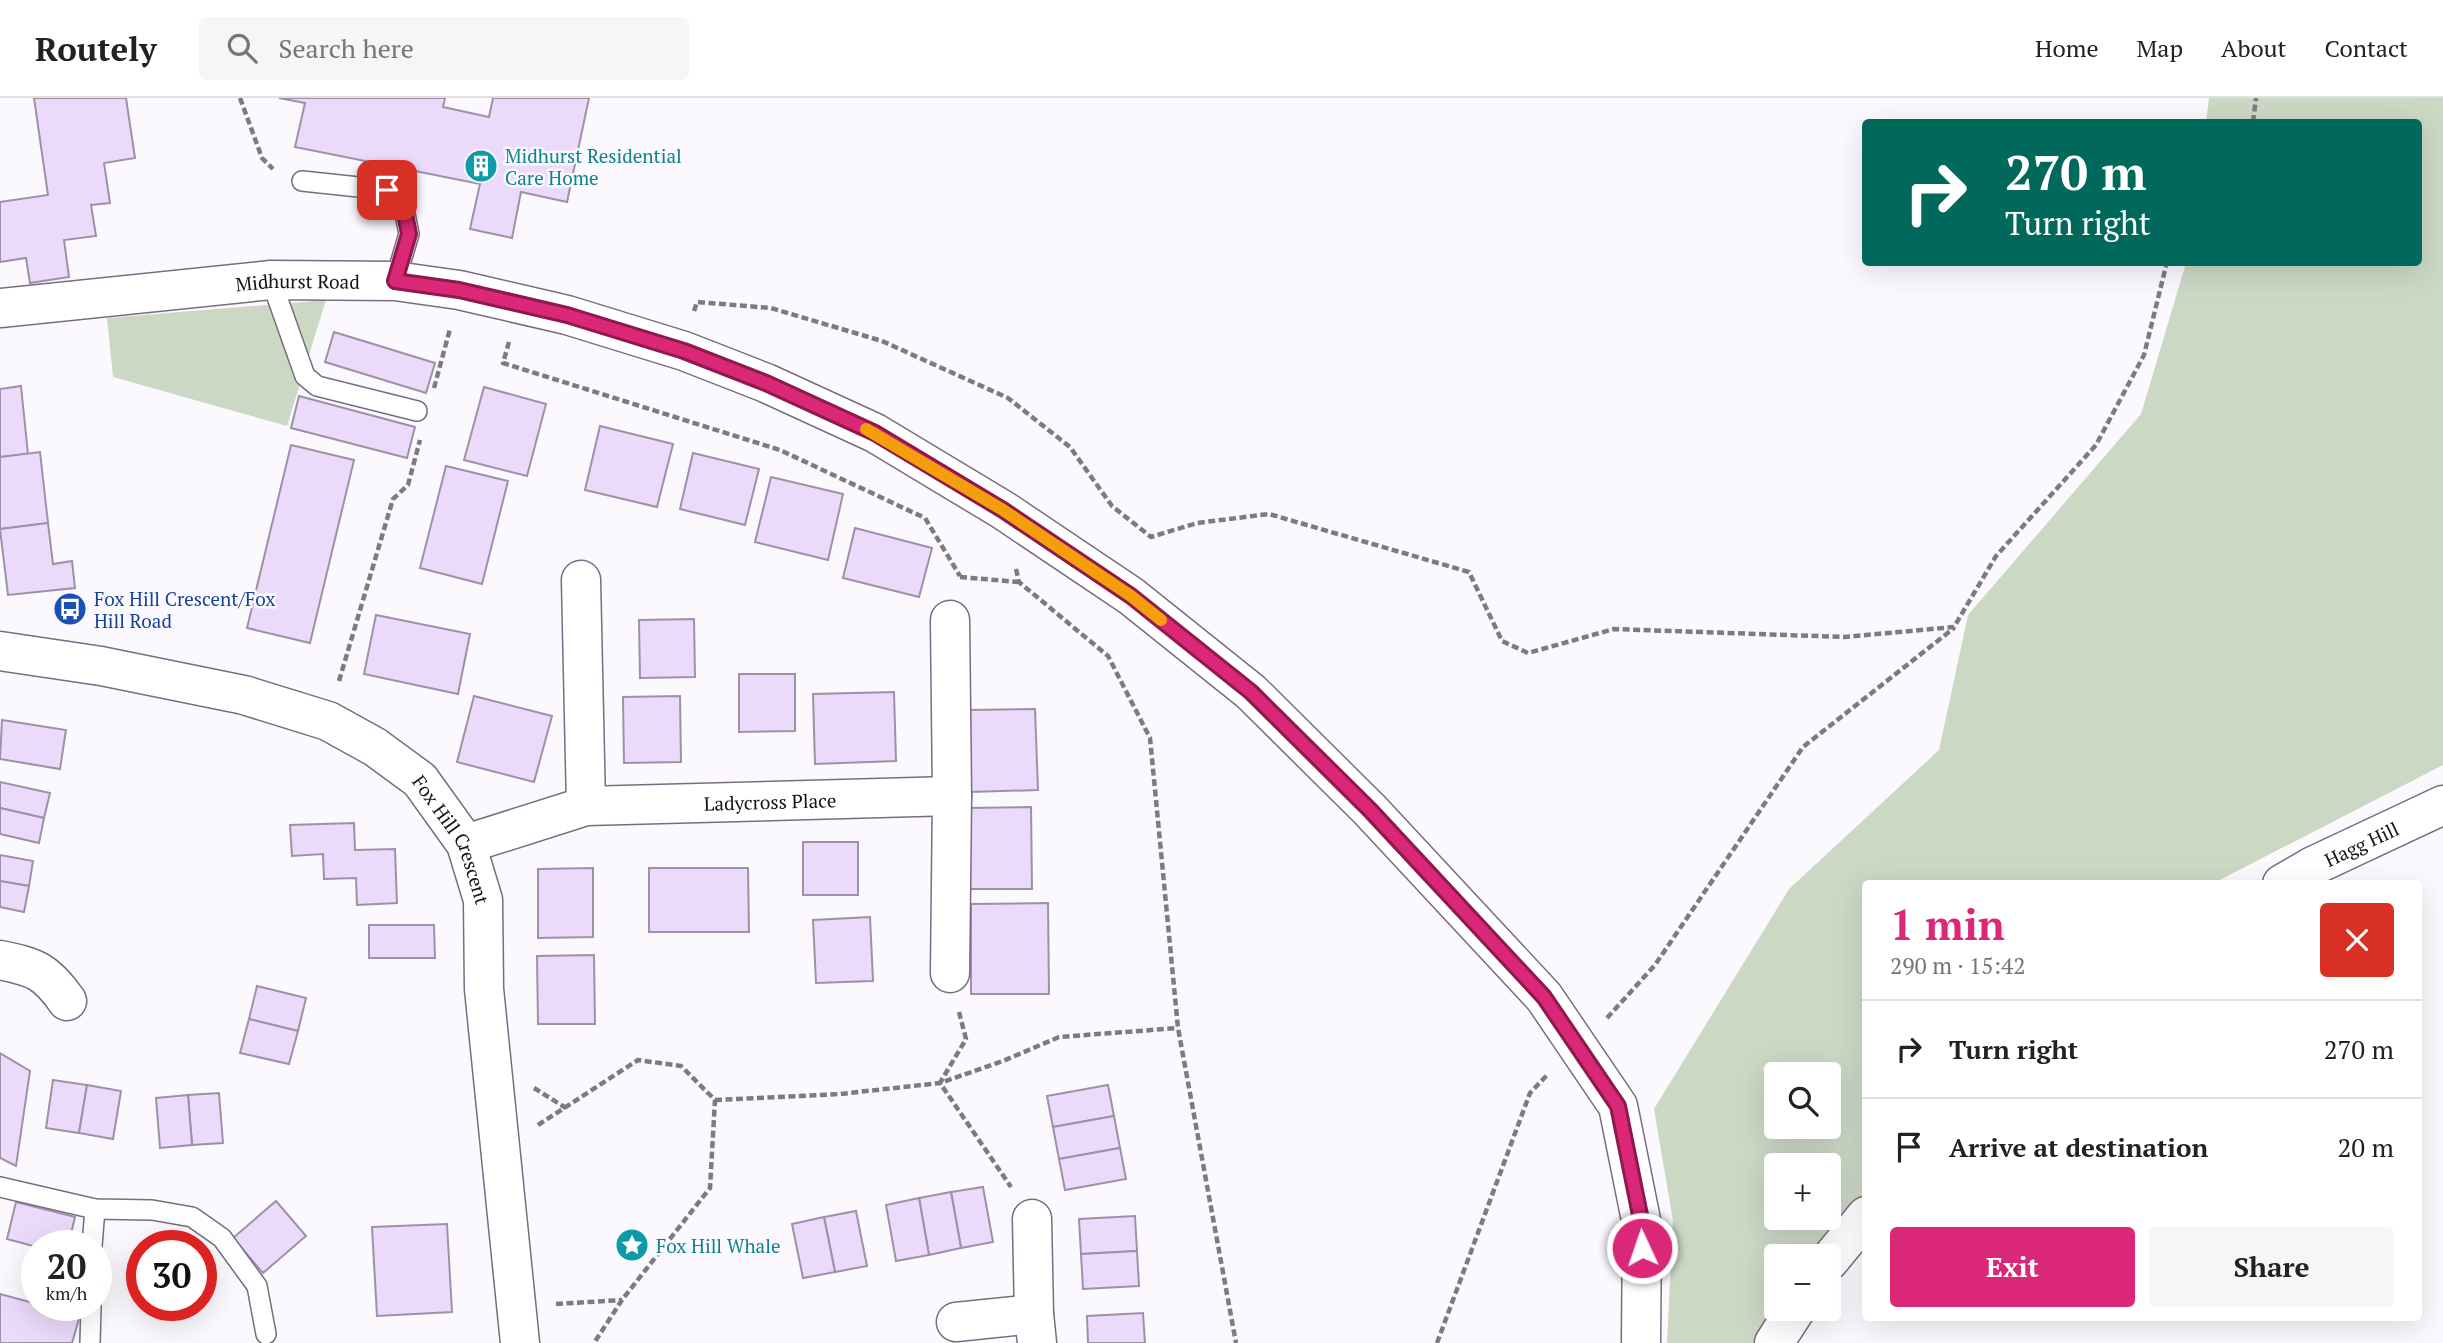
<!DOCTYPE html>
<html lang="en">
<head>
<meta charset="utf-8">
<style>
  body { margin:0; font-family:"PT Serif",serif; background:#f6f6f6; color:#222; height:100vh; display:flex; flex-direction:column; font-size:26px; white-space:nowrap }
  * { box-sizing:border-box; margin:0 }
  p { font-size:23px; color:#767676 }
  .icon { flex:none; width:38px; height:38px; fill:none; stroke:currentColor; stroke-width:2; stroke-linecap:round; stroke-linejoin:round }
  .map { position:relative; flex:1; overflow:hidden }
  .sheet { position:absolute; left:1862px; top:782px; width:560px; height:441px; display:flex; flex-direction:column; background:#fff; border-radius:7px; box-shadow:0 7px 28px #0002 }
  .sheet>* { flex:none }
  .banner { position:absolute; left:1862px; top:21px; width:560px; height:147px; border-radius:7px; box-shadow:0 7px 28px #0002; background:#00695c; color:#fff; overflow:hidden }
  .fabs { position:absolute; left:1764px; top:964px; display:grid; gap:14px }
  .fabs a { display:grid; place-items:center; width:77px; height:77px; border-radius:7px; background:#fff; box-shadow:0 7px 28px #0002; font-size:35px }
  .speed { position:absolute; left:21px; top:1132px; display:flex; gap:14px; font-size:35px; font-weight:700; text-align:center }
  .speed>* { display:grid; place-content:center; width:91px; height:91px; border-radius:50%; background:#fff; box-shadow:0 7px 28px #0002; line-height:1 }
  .speed small { font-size:18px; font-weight:400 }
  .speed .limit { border:10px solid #d22; background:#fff; color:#111 }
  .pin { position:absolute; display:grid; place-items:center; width:60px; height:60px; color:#fff; margin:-30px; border-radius:14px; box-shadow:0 4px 10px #0006 }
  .me { position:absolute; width:77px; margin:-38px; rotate:357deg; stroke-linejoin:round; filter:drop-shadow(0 0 5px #0008) }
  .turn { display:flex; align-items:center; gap:24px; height:147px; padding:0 28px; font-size:32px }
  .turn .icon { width:91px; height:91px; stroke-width:2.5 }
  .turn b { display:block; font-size:49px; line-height:60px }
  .round { display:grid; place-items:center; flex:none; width:74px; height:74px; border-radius:7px; background:#f6f6f6 }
  .summary { display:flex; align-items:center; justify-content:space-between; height:119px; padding:0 28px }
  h1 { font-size:42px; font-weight:700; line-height:52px; color:#db2777 }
  .button { display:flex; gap:14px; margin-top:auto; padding:14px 28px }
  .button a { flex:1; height:80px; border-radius:7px; background:#db2777; color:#fff; font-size:28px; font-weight:700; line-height:80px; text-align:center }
  .button a+a { background:#f6f6f6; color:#222 }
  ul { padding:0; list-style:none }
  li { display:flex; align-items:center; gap:21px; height:98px; padding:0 28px; border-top:2px solid #e0e0e0 }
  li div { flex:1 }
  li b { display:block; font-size:26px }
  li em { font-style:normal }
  header { display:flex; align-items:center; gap:42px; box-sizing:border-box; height:98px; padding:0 35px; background:#fff; border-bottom:2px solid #e0e0e0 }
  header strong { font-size:33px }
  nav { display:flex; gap:38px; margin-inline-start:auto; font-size:24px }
  .search { width:490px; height:63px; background:#f6f6f6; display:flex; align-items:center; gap:18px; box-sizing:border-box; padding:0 24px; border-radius:7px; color:#767676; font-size:26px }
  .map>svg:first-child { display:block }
  .green { fill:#cbd8c4; fill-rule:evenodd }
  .building { fill:#ebdafa; stroke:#9d91a8; stroke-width:2 }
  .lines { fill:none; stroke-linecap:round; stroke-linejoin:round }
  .lane-casing { stroke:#786c82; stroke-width:22 }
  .street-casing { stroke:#786c82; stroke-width:41 }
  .path { stroke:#7e7a81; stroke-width:4.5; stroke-dasharray:7 3.5; stroke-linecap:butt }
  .lane { stroke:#fff; stroke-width:19 }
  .street { stroke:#fff; stroke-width:38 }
  .route-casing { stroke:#8e194d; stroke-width:18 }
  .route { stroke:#db2777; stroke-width:12 }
  .slow { stroke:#f59e0b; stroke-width:12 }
  .labels { text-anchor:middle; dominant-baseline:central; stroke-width:5; stroke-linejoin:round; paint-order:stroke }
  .culture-label { font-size:19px; fill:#0d838f; stroke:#fbf9fe; text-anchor:start }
  .street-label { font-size:19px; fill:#16111a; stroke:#fbf9fe }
  .transit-label { font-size:19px; fill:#164399; stroke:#fbf9fe; text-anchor:start }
</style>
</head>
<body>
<header>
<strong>Routely</strong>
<div class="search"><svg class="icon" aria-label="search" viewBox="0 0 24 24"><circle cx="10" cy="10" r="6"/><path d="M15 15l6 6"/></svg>Search here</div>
<nav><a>Home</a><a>Map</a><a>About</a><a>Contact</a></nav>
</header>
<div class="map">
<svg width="2443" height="1245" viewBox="0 0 2443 1245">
  <rect width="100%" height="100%" fill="#fbf9fe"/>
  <!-- green -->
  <g class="green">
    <path d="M2209 0H2443V667L2212 786H1866L1865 1103 1817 1158H1776V1210L1753 1245H1667L1673 1123 1654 1011 1789 791 1939 652 1968 517 2141 316 2186 165 2418 164V24H2206ZM1776 976H1829V1029H1776ZM1776 1068H1829V1120H1776Z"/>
    <polygon points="326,202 287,328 113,279 107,220"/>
  </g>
  <!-- building -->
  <g class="building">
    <polygon points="34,0 126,0 135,60 104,65 110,105 91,107 96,138 64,142 69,179 30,185 26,160 0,164 0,104 48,97"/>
    <polygon points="279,0 445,0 443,9 489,19 493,0 589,0 567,104 521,94 512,140 470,131 480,86 295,49 305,5"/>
    <polygon points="334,234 435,265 426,295 325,264"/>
    <polygon points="21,288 28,356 0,359 0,291"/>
    <polygon points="484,289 546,306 527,378 464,362"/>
    <polygon points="299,298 415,329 407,360 291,330"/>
    <polygon points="600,328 673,346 657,409 585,392"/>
    <polygon points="291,347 354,362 310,545 247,530"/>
    <polygon points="40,354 48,425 0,431 0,359"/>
    <polygon points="693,355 759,371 745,427 680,411"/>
    <polygon points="446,368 508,383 482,486 420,470"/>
    <polygon points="771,379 843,396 828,462 755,444"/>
    <polygon points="48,425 53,466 72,463 75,490 8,497 0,431"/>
    <polygon points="855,430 932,450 919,499 843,480"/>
    <polygon points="376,517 470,536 458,596 364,576"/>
    <polygon points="694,521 695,579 640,580 639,522"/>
    <polygon points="739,576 795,576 795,633 739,634"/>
    <polygon points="894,594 896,663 815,666 813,596"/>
    <polygon points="474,598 552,618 534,684 457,664"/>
    <polygon points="680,598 681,664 624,665 623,599"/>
    <polygon points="1035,611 1038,692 970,694 968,612"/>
    <polygon points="2,622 66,632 60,671 0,661"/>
    <polygon points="0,684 50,695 44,720 0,710"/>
    <polygon points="1031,709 1032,791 969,791 968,710"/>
    <polygon points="0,710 44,720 39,745 0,736"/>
    <polygon points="354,725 355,752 395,751 397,805 357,807 356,780 324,781 323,756 292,758 290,727"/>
    <rect x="803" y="744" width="55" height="53"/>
    <polygon points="0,757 33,763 29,788 0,783"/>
    <polygon points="593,770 593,839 538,840 538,771"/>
    <polygon points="649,770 748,770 749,834 649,834"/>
    <polygon points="0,783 29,788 24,814 0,809"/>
    <polygon points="1048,805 1049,896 971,896 971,806"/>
    <polygon points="870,819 873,883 816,885 813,822"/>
    <polygon points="369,827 434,827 435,860 369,860"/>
    <polygon points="594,857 595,926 538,926 537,858"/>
    <polygon points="257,888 306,900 298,933 249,921"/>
    <polygon points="249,921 298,933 289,966 240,955"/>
    <polygon points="0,955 30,973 16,1068 0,1060"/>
    <polygon points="53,982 87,987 79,1035 46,1030"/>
    <polygon points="87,987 121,993 113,1041 79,1035"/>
    <polygon points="1108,987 1114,1018 1053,1029 1047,998"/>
    <polygon points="219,995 223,1045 192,1047 188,997"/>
    <polygon points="188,997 192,1047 160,1050 156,1000"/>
    <polygon points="1114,1018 1120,1050 1059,1061 1053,1029"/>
    <polygon points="1120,1050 1126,1081 1065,1092 1059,1061"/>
    <polygon points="983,1089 993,1144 961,1150 951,1094"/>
    <polygon points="951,1094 961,1150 929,1157 919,1100"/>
    <polygon points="919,1100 929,1157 896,1163 886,1107"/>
    <polygon points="276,1103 306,1138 263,1175 233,1140"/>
    <polygon points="16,1104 75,1119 68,1148 37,1149 7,1141"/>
    <polygon points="856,1113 867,1168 835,1174 824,1119"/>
    <polygon points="1135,1118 1137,1153 1081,1156 1079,1121"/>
    <polygon points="824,1119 835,1174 803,1180 792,1126"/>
    <polygon points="447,1126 452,1214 377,1218 372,1129"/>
    <polygon points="1137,1153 1139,1188 1083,1191 1081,1156"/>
    <polygon points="0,1196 37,1206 37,1208 80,1217 72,1245 0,1245"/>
    <polygon points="1143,1215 1145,1245 1088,1245 1087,1218"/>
  </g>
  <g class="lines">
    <defs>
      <g id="lane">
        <polyline points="302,83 387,92 404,111 409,136 395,183"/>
        <polyline points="271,182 305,278 317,288 417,313"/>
        <polyline points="0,1089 95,1111 152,1112 192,1119 222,1140 257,1188 266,1236"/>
        <polyline points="92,1148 95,1111"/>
        <polyline points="90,1245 91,1208"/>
      </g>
      <g id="street">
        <path id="s1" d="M0 210 271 182 395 183 459 192 567 217 684 253 766 285 875 335 1003 412 1131 498 1251 594 1370 712 1544 899 1618 1008 1642 1127 1641 1245"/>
        <polyline points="581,482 586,708"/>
        <polyline points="950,522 952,698 950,875"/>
        <path id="s2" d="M0 553 101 568 244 597 328 623 375 649 420 682 466 746 483 802 484 891 520 1245"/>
        <path id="s3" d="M466 746 586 708 952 698"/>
        <path id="s4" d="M2282 786 2313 768 2443 707"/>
        <path d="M0 862C35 869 46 873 67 903"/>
        <polyline points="1032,1121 1034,1216 1037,1245"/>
        <polyline points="1829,1163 1866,1118"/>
        <polyline points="956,1224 1034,1216"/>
        <polyline points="1774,1245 1796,1211"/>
      </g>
    </defs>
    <!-- lane casing -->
    <use href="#lane" class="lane-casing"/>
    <!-- street casing -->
    <use href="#street" class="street-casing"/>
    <!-- path -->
    <g class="path">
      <polyline points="240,0 262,60 273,71"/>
      <polyline points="2253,24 2256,0"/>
      <polyline points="694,213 697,204 771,210 882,243 1008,300 1070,349 1112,408 1151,439 1197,425 1269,416 1469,474 1502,543 1528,555 1614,531 1844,539 1954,529 1996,458 2096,347 2144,257 2167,164"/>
      <polyline points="509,244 503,265 780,352 925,420 960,478"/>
      <polyline points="434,290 450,231"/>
      <polyline points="1016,471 1019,484 1108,558 1150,640 1178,930 1236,1245"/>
      <polyline points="960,479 1019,484"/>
      <polyline points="339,583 393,401 408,387 420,342"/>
      <polyline points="959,914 966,941 940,985 1011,1089"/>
      <polyline points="1607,920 1655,867 1803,649 1954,530"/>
      <polyline points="534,990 566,1010"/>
      <polyline points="715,1002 840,996 940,985 1003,963 1059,939 1178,930"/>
      <polyline points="538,1027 638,962 681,968 715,1002 710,1090 622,1202 594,1245"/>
      <polyline points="556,1206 622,1202"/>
      <polyline points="1437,1245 1530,995 1548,976"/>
    </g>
    <!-- lane -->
    <use href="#lane" class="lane"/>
    <!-- street -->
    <use href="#street" class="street"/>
  </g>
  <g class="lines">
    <defs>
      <polyline id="route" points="387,92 404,111 409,136 395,183 459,192 567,217 684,253 766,285 875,335 1003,412 1131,498 1251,594 1370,712 1544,899 1618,1008 1642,1127 1642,1150"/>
    </defs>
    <!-- route casing -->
    <use href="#route" class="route-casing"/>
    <!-- route -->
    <use href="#route" class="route"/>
    <!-- slow -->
    <polyline class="slow" points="866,331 1003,412 1131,498 1161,522"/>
  </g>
  <!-- icons -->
  <defs>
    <symbol id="building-disc" viewBox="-11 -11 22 22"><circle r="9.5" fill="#0f9aa8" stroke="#fbf9fe"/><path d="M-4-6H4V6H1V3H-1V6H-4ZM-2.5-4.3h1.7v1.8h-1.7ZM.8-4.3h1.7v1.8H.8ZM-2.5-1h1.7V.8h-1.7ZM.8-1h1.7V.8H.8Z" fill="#fff"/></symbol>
    <symbol id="bus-disc" viewBox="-11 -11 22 22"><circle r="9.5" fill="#1a4fb4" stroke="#fbf9fe"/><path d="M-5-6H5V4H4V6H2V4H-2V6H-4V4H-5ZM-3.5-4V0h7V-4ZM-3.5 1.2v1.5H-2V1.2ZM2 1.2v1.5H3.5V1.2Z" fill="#fff"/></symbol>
    <symbol id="sight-disc" viewBox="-11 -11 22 22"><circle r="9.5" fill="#0f9aa8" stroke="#fbf9fe"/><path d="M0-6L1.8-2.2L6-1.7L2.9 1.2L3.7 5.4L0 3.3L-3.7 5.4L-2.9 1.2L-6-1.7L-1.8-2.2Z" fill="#fff"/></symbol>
  </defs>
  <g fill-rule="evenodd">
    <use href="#building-disc" x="462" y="49" width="38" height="38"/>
    <use href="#bus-disc" x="51" y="492" width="38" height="38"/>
    <use href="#sight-disc" x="613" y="1128" width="38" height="38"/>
  </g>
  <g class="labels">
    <!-- culture labels -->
    <g class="culture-label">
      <text x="505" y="57">Midhurst Residential<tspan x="505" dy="22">Care Home</tspan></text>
      <text x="656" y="1147">Fox Hill Whale</text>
    </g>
    <!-- street labels -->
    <g class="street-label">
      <text stroke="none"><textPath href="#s1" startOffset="299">Midhurst Road</textPath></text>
      <text stroke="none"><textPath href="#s3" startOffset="310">Ladycross Place</textPath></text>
      <text stroke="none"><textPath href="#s2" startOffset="514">Fox Hill Crescent</textPath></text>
      <text stroke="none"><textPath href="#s4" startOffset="89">Hagg Hill</textPath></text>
    </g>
    <!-- transit labels -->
    <g class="transit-label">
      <text x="94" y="500">Fox Hill Crescent/Fox<tspan x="94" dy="22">Hill Road</tspan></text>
    </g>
  </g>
</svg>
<div class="fabs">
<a><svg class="icon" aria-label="search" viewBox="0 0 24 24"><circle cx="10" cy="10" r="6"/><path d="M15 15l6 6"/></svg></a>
<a>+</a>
<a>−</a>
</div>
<div class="speed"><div>20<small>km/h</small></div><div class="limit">30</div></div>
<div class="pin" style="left:387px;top:92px;background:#d93025"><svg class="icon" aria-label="arrive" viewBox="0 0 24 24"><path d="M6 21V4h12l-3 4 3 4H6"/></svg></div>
<svg class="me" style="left:1642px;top:1150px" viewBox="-20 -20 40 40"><circle r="17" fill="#db2777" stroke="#fff" stroke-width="3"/><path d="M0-11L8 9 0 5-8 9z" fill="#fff"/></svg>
<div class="banner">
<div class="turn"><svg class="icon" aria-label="right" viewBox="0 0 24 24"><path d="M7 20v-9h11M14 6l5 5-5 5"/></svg><div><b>270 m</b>Turn right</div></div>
</div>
<section class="sheet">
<div class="summary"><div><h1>1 min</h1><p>290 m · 15:42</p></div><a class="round" style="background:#d93025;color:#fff"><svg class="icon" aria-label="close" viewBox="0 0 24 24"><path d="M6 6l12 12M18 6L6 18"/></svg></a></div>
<ul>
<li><svg class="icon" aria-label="right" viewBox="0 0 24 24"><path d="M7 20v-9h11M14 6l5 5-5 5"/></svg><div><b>Turn right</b></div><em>270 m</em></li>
<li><svg class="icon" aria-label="arrive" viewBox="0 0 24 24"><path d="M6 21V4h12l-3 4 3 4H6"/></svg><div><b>Arrive at destination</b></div><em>20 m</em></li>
</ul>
<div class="button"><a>Exit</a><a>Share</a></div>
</section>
</div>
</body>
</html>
